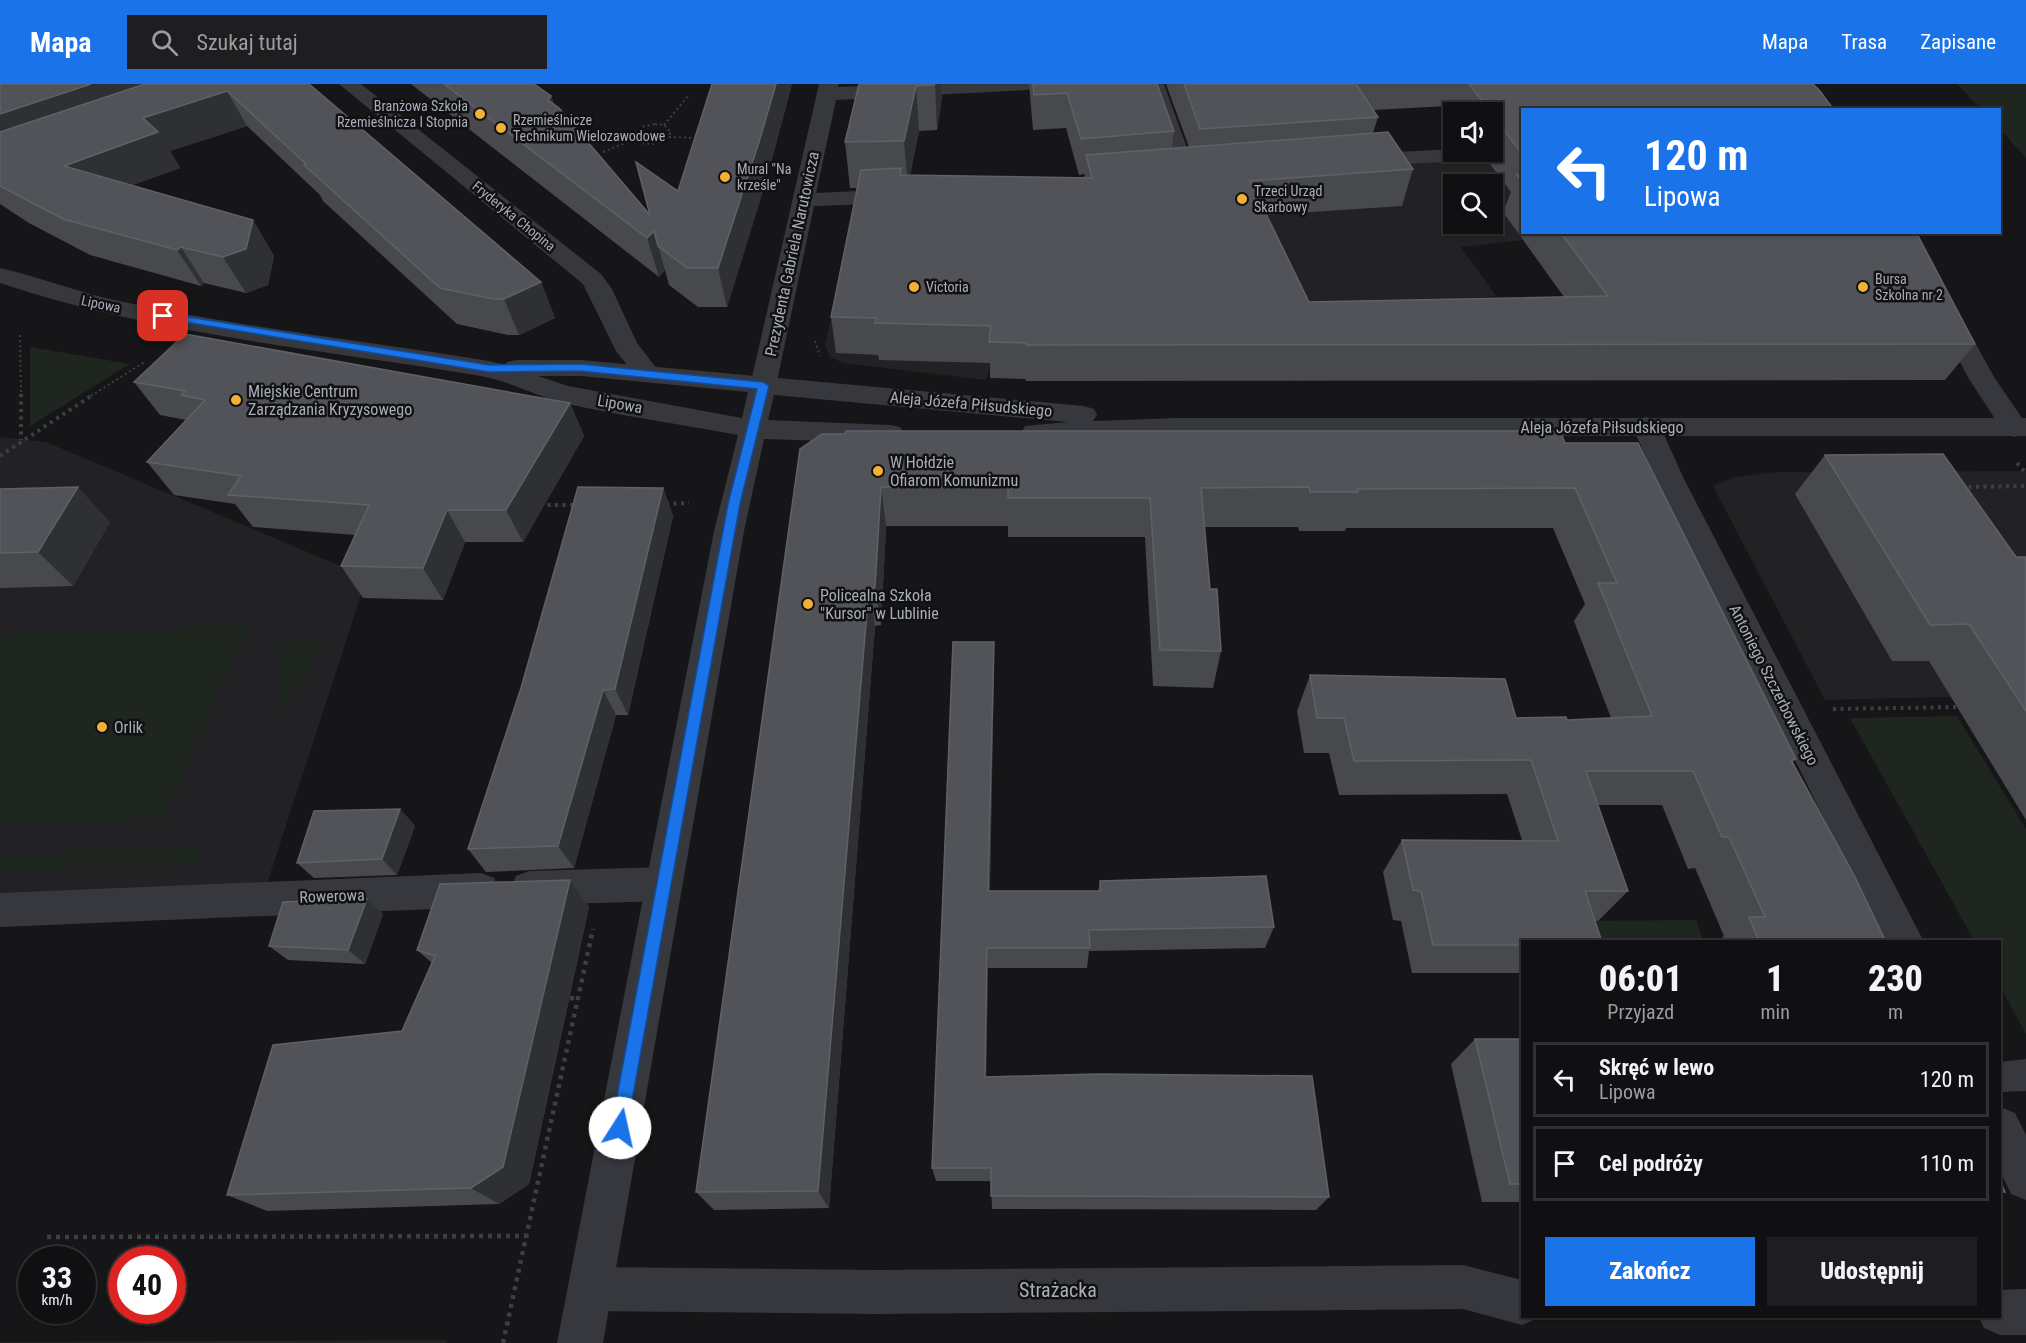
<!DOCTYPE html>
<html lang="pl">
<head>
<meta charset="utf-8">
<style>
  body { margin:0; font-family:"Roboto Condensed",sans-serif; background:#1e1e20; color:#f1f3f6; height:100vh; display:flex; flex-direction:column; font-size:22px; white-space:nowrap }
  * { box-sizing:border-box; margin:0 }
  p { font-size:20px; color:#9c9d9f }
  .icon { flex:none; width:33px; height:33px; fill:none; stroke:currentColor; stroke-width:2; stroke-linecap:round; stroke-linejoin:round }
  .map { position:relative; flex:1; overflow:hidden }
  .sheet { position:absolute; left:1521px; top:856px; width:480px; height:378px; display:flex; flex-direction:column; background:#101012; border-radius:0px; box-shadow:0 2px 4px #0004,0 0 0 2px #303032 }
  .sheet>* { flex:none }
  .guide { position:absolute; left:1521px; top:24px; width:480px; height:126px; border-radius:0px; box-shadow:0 2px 4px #0004,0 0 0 2px #303032; background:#1a73e8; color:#fff; overflow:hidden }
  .tools { position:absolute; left:1443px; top:18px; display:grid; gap:12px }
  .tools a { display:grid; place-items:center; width:60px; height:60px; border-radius:0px; background:#101012; box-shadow:0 2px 4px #0004,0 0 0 2px #303032; font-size:30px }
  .speed { position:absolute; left:18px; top:1162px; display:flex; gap:12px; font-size:30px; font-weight:700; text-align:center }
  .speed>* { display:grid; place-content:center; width:78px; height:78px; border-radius:50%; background:#101012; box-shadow:0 2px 4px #0004,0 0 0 2px #303032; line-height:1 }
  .speed small { font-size:15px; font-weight:400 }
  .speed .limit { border:9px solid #d22; background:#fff; color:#111 }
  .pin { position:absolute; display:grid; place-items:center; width:51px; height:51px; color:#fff; margin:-26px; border-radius:12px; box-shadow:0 3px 9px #0006 }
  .me { position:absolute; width:66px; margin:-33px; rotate:10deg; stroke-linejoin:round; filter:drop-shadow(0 0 4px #0008) }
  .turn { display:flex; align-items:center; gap:21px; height:126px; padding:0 24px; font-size:27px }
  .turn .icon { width:78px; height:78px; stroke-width:2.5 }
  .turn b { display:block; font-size:42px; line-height:51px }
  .eta { display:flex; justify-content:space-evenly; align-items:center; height:102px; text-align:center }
  .eta b { font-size:36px; font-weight:800; line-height:42px }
  .cta { display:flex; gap:12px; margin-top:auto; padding:12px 24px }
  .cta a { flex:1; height:69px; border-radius:0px; background:#1a73e8; color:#fff; font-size:24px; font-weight:800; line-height:69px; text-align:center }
  .cta a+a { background:#1e1e20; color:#f1f3f6 }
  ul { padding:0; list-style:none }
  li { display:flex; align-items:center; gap:18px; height:75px; margin:0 12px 9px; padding:0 12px; border:3px solid #303032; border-radius:0px }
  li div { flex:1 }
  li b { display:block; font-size:22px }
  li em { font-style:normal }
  header { display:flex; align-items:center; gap:36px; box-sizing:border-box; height:84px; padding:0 30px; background:#1a73e8; color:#fff }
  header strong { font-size:28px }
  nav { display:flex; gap:33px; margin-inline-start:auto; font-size:21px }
  .search { width:420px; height:54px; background:#1e1e20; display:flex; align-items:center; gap:15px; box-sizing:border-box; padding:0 21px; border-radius:0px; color:#9c9d9f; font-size:22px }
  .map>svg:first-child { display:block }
  .built { fill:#222225; fill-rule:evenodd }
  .green { fill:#1e261f }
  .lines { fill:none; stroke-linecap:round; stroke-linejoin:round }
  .path-far2 { stroke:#3d3f44; stroke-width:2; stroke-dasharray:2 3; stroke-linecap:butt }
  .path-far1 { stroke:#3d3f44; stroke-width:4; stroke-dasharray:3 4.5; stroke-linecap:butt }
  .path { stroke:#3d3f44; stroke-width:4.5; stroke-dasharray:4 5; stroke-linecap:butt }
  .service { fill:#37383d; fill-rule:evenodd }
  .minor { fill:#37383d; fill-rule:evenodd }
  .tertiary { fill:#37383d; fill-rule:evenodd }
  .wall { fill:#47494d; fill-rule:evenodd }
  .shaded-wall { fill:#2f3033 }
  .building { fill:#525359; stroke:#5f6168; stroke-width:1.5 }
  .route { fill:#1a73e8; stroke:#114b97; stroke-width:1.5 }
  .poi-dot { fill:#f2b134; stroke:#111113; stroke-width:2 }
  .labels { text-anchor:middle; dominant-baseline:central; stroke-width:5; stroke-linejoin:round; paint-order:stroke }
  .far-poi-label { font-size:14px; fill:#a8adb8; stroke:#111113; text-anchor:start }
  .far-street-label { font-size:14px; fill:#a8adb8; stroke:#111113 }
  .street-label { font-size:16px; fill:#a8adb8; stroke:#111113 }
  .poi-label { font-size:16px; fill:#a8adb8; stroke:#111113; text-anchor:start }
  .near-street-label { font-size:20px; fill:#a8adb8; stroke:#111113 }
</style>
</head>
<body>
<header>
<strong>Mapa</strong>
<div class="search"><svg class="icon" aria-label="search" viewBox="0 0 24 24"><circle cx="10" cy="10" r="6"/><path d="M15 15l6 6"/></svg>Szukaj tutaj</div>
<nav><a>Mapa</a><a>Trasa</a><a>Zapisane</a></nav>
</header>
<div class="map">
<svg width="2026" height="1259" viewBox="0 0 2026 1259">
  <rect width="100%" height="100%" fill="#161618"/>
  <!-- built -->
  <g class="built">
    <path d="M1471 74 1504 76 1522 148 1532 155 1461 163 1496 212 1307 228 991 279 986 296 843 279 830 273 825 261 855 125ZM1454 100H1492V140H1454Z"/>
    <polygon points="0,353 46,358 367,493 266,803 0,813"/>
    <polygon points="2026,387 2026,611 1825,616 1713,402 1735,393 1776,388"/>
  </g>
  <!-- green -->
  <g class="green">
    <polygon points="1957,0 2026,0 2026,74 2000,45 2000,26 1981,25"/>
    <polygon points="30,263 130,280 30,342"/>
    <polygon points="249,542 162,735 0,741 0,551"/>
    <polygon points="326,557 275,636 281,560"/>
    <polygon points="1957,632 2026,745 2026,950 2000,902 2000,858 1975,858 1850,634"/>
    <polygon points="202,763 194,779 0,787 0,771"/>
    <polygon points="1696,836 1704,858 1571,858 1565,837"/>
    <polygon points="447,1256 446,1259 0,1259 0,1258"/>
  </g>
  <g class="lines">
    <!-- path-far2 -->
    <g class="path-far2">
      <path d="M655 40 664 41 671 48C662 62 647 62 633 56L632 52 642 43Z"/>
      <polyline points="664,41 688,12"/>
      <polyline points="669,53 698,54"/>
      <polyline points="603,68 633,56"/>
      <polyline points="20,251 21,312"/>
      <polyline points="815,257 820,272"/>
      <polyline points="91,312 146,277"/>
    </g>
    <!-- path-far1 -->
    <g class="path-far1">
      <polyline points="21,310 21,356"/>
      <polyline points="0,372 94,310"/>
      <polyline points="2017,379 2026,389"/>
      <polyline points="1961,403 2026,402"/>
      <polyline points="666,420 689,419"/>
      <polyline points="540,421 577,421"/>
      <polyline points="1833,625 1960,623"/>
    </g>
    <!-- path -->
    <g class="path">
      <polyline points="570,914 577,915"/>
      <polyline points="47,1153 526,1152"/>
      <polyline points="503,1259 593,845"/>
    </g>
    <!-- service -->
    <polygon class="service" points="2026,975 2026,1007 2000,1008 2000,978"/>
    <!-- minor -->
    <g class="minor">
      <polygon points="339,0 361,0 601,190 612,205 637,259 661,290 657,296 648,298 639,296 616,267 583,200"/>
      <polygon points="819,0 839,0 838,3 905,0 1036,0 1033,4 1026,6 836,16 816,109 901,105 909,107 912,112 909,117 901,119 814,122 776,302 772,308 763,311 754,308 750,302"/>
      <polygon points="1144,0 1164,0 1196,89 1193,94 1185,96 1177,94 1174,89"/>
      <polygon points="1454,65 1454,68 1480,68 1475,76 1467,77 1359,82 1351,81 1348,76 1351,71 1359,70"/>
      <polygon points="1891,148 1914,148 1994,293 2026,340 2025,350 2015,353 2005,350 1969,295"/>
      <polygon points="1646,333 1656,336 1660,342 1684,395 1924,858 1885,858 1656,395 1632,342 1636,336"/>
      <polygon points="664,783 677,788 682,800 677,812 664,817 529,821 516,816 511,804 516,792 529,787"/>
      <polygon points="481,789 494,794 499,806 494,818 481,823 0,843 0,809"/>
      <polygon points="2000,1023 2015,1029 2026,1051 2026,1116 2011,1110 2000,1087"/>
      <polygon points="1463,1181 1522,1196 1522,1233 1538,1234 1522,1241 1463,1225 877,1230 591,1227 575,1221 569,1205 575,1189 591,1183 877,1186"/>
      <polygon points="2026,1205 2026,1251 2000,1251 1984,1244 1979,1233 2000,1233 2000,1206"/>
    </g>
    <!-- tertiary -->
    <path class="tertiary" d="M0 184C39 193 75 207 114 216 238 243 364 257 489 277L505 281 507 278 516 276H581L1084 322 1094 325 1097 331 1093 337 1178 334H2026V352H1178L1035 358 1025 356 1021 349 1025 342 1068 338 774 311 768 336 890 341 900 343 904 350 900 357 890 359 764 355 744 447 603 1259H557L714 447 738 351C680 340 621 332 564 319 536 312 509 297 481 292 321 265 155 251 0 199ZM538 292H581L748 308 742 334 568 302Z"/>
  </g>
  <!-- wall -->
  <g class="wall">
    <polygon points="0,0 309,0 541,198 555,234 519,251 508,251 457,240 323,117 320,111 247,42 170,67 180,84 132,101 253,136 274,172 268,201 246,209 204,199 201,202 90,171 29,139 0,120"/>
    <polygon points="411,0 534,0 551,12 554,20 650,131 678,107 712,0 792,0 766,97 727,223 698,223 669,201 665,186 659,193"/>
    <path d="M859 0H941L942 13 937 46 919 47 910 91 1084 94 1085 90 1079 91 1066 44 1033 46 1029 0H1157L1174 47 1172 65 1189 63 1166 0H1813L1522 26V148H1916L1975 260 1945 296 1026 297 1025 295 990 294V279L879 276 878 271 836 269 831 233 857 104H850L845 58ZM1448 22 1454 30V28H1492V68H1481L1511 108 1503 128 1564 213 1309 218 1267 131 1402 122 1413 85 1373 49 1378 33 1373 26Z"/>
    <polygon points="134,298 570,319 584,352 523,458 465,458 443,516 363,514 341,482 355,451 253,443 235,420 174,411 147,378 186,336 160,331"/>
    <polygon points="1565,359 1796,675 1793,678 1886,858 1717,858 1724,852 1695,784 1688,785 1662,721 1598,721 1628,807 1598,837 1595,837 1522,858 1522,889 1412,889 1401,837 1393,836 1383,788 1402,756 1522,756 1507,710 1339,711 1329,669 1304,669 1297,627 1310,591 1516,634 1567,636 1611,634 1574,537 1585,520 1553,444 1346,444 1345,447 1299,447 1298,443 1204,443 1210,505 1221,567 1213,604 1153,602 1145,453 1008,453 1008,442 886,442 881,541 875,542 829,1124 714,1126 696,1108 800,365"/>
    <polygon points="1825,371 2016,473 2026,473 2026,736 1929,577 1892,577 1795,410"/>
    <polygon points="663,404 673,432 628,631 616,631 574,784 486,788 468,765"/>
    <polygon points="0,405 110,438 73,502 0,504"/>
    <polygon points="994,584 990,807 1098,807 1100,797 1274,843 1265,864 1089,867 1087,884 988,884 986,993 1329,1113 1316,1126 992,1125 991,1097 936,1097 932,1084"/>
    <polygon points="400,725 415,742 397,791 314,794 297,779"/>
    <polygon points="570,796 589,823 529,1100 499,1120 267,1127 227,1111 402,947 432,879 417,866"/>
    <polygon points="367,815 383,830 365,880 288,876 269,862"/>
    <polygon points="1475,955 1522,955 1522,1118 1482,1118 1451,980"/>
  </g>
  <!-- shaded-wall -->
  <g class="shaded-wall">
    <polygon points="91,0 215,0 0,74 0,30"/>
    <polygon points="776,0 792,0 766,97 727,223 718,184"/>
    <polygon points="935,0 941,0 942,13 937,46"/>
    <polygon points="916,2 919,47 908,103 904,57"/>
    <polygon points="227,7 247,42 170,67 180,84 89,117 64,82 143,34"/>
    <polygon points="551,12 564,50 548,16"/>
    <polygon points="253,136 274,172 268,201 246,209 223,173"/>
    <polygon points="654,147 665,186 659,193 647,154"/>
    <polygon points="181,163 204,199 201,202 177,166"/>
    <polygon points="541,198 555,234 519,251 504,215"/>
    <polygon points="570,319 584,352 523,458 506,426"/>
    <polygon points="78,403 110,438 73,502 38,468"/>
    <polygon points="881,403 886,442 881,541 875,503"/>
    <polygon points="663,404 673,432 628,631 615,605"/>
    <polygon points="447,426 465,458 443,516 423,484"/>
    <polygon points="869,504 875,542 829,1124 818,1107"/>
    <polygon points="994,558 994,584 989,828 988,807"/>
    <polygon points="603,606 616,631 574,784 558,762"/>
    <polygon points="400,725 415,742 397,791 382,775"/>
    <polygon points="570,796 589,823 529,1100 499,1120 471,1104"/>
    <polygon points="367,815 383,830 365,880 348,866"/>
    <polygon points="987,864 988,884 986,1010 985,993"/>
  </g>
  <!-- building -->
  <g class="building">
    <polygon points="0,0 91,0 0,30"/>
    <polygon points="145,0 309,0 541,198 504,215 493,215 440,204 304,81 306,80 227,7 143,34 158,48 64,82 253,136 246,165 223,173 181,163 177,166 63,135 0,102 0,48"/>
    <polygon points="444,0 534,0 551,12 548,16 559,24 650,131 636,78 678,107 712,0 776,0 759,58 718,184 687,184 658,162 654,147 647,154"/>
    <polygon points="859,0 935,0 934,1 916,2 904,57 845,58"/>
    <polygon points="1033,0 1157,0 1174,47 1081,55 1067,9 1034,11"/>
    <polygon points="1184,0 1356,0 1378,33 1200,45"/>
    <polygon points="1469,0 1813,0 1820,7 1834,26 1522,26 1522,70 1492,30 1492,28 1491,28"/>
    <polygon points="1388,48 1413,85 1250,97 1309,218 1608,212 1560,148 1916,148 1975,260 1026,261 1026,259 989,258 991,242 875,239 876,234 831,233 861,86 901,84 900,91 1092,94 1086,71"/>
    <polygon points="1517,91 1522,91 1522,99"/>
    <polygon points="185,250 570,319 506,426 447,426 423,484 341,482 369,421 228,411 241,392 147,378 205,316 181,311 185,307 134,298"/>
    <polygon points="846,347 1560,347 1565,359 1638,359 1796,675 1791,676 1854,791 1886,858 1759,858 1749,833 1765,833 1729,753 1722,753 1693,687 1586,687 1628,807 1585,807 1602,858 1522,858 1522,861 1433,861 1421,807 1413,806 1402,756 1558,757 1531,676 1354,677 1344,634 1317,634 1310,591 1505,595 1516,634 1566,633 1567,636 1652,632 1598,499 1617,499 1575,404 1357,405 1358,408 1310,408 1309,403 1201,404 1210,505 1217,505 1221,567 1160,566 1150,414 1008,414 1008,403 881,403 875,503 869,504 818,1107 696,1108 800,365 822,350 845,350"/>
    <polygon points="1943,370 2016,473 2026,473 2026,627 1969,540 1930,541 1825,371"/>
    <polygon points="78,403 38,468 0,469 0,405"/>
    <polygon points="578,403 663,404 615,605 603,606 558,762 468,765 521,604"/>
    <polygon points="953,558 994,558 988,807 1101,807 1100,797 1266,792 1274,843 1089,846 1090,864 987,864 985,993 1098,990 1312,992 1329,1113 991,1112 991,1084 932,1084"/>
    <polygon points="400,725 382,775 297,779 314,727"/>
    <polygon points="570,796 503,1083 471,1104 227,1111 273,961 402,947 435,872 417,866 440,800"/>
    <polygon points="367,815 348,866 269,862 283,818"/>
    <polygon points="1475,955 1522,955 1522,1100 1510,1100"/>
    <polygon points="2000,1097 2005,1108 2000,1108"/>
  </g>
  <!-- route -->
  <polygon class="route" points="163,229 489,281 580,280 763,298 769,302 740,420 626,1050 620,1053 614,1050 611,1044 728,420 757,305 580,287 489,288 160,234 158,232"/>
  <!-- markers -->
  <g class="poi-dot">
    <circle cx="480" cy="30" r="6"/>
    <circle cx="501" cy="44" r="6"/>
    <circle cx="725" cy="93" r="6"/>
    <circle cx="1242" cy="115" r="6"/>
    <circle cx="914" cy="203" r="6"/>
    <circle cx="1863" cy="203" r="6"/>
    <circle cx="236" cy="316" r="6"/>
    <circle cx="878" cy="387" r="6"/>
    <circle cx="808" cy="520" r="6"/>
    <circle cx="102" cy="643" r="6"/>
  </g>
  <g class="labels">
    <!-- far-poi labels -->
    <g class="far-poi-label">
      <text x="468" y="22" text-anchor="end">Branżowa Szkoła<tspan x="468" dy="16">Rzemieślnicza I Stopnia</tspan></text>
      <text x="513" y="36">Rzemieślnicze<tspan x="513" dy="16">Technikum Wielozawodowe</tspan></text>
      <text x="737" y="85">Mural "Na<tspan x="737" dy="16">krześle"</tspan></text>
      <text x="1254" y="107">Trzeci Urząd<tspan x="1254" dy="16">Skarbowy</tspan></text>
      <text x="1875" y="195">Bursa<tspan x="1875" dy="16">Szkolna nr 2</tspan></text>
      <text x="926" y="203">Victoria</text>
    </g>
    <!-- far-street labels -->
    <g class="far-street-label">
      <text transform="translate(514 132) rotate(39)">Fryderyka Chopina</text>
      <text transform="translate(101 220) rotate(12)">Lipowa</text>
    </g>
    <!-- street labels -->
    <g class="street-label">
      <text transform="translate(792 170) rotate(-78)">Prezydenta Gabriela Narutowicza</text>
      <text transform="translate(620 320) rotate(10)">Lipowa</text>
      <text transform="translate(971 320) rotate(5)">Aleja Józefa Piłsudskiego</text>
      <text x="1602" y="343">Aleja Józefa Piłsudskiego</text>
      <text transform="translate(1774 601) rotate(63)">Antoniego Szczerbowskiego</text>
      <text transform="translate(332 812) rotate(-2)">Rowerowa</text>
    </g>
    <!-- poi labels -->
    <g class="poi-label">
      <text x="248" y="307">Miejskie Centrum<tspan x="248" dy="18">Zarządzania Kryzysowego</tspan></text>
      <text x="890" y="378">W Hołdzie<tspan x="890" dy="18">Ofiarom Komunizmu</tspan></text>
      <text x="820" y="511">Policealna Szkoła<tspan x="820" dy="18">"Kursor" w Lublinie</tspan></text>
      <text x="114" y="643">Orlik</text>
    </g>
    <!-- near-street labels -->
    <g class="near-street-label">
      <text x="1058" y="1206">Strażacka</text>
    </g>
  </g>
</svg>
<div class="tools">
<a><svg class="icon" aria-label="sound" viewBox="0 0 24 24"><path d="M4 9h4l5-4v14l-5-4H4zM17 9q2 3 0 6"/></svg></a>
<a><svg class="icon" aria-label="search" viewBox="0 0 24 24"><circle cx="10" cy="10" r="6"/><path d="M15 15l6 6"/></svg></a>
</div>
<div class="speed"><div>33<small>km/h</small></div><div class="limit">40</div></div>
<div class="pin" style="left:163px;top:232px;background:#d93025"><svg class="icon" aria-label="arrive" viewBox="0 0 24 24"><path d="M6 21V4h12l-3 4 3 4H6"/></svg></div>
<svg class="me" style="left:620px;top:1044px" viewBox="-20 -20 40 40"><circle r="19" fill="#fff"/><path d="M0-13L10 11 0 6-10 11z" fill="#1a73e8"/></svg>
<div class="guide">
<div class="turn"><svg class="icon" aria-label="left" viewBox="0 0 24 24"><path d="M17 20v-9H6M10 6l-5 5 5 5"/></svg><div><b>120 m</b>Lipowa</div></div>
</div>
<section class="sheet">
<div class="eta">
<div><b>06:01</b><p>Przyjazd</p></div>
<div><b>1</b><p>min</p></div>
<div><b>230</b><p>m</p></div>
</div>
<ul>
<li><svg class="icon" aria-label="left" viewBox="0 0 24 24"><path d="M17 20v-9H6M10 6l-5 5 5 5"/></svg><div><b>Skręć w lewo</b><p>Lipowa</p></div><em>120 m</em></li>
<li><svg class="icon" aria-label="arrive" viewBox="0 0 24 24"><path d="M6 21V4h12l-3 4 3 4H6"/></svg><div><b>Cel podróży</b></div><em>110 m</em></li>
</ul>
<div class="cta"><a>Zakończ</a><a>Udostępnij</a></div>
</section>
</div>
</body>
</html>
